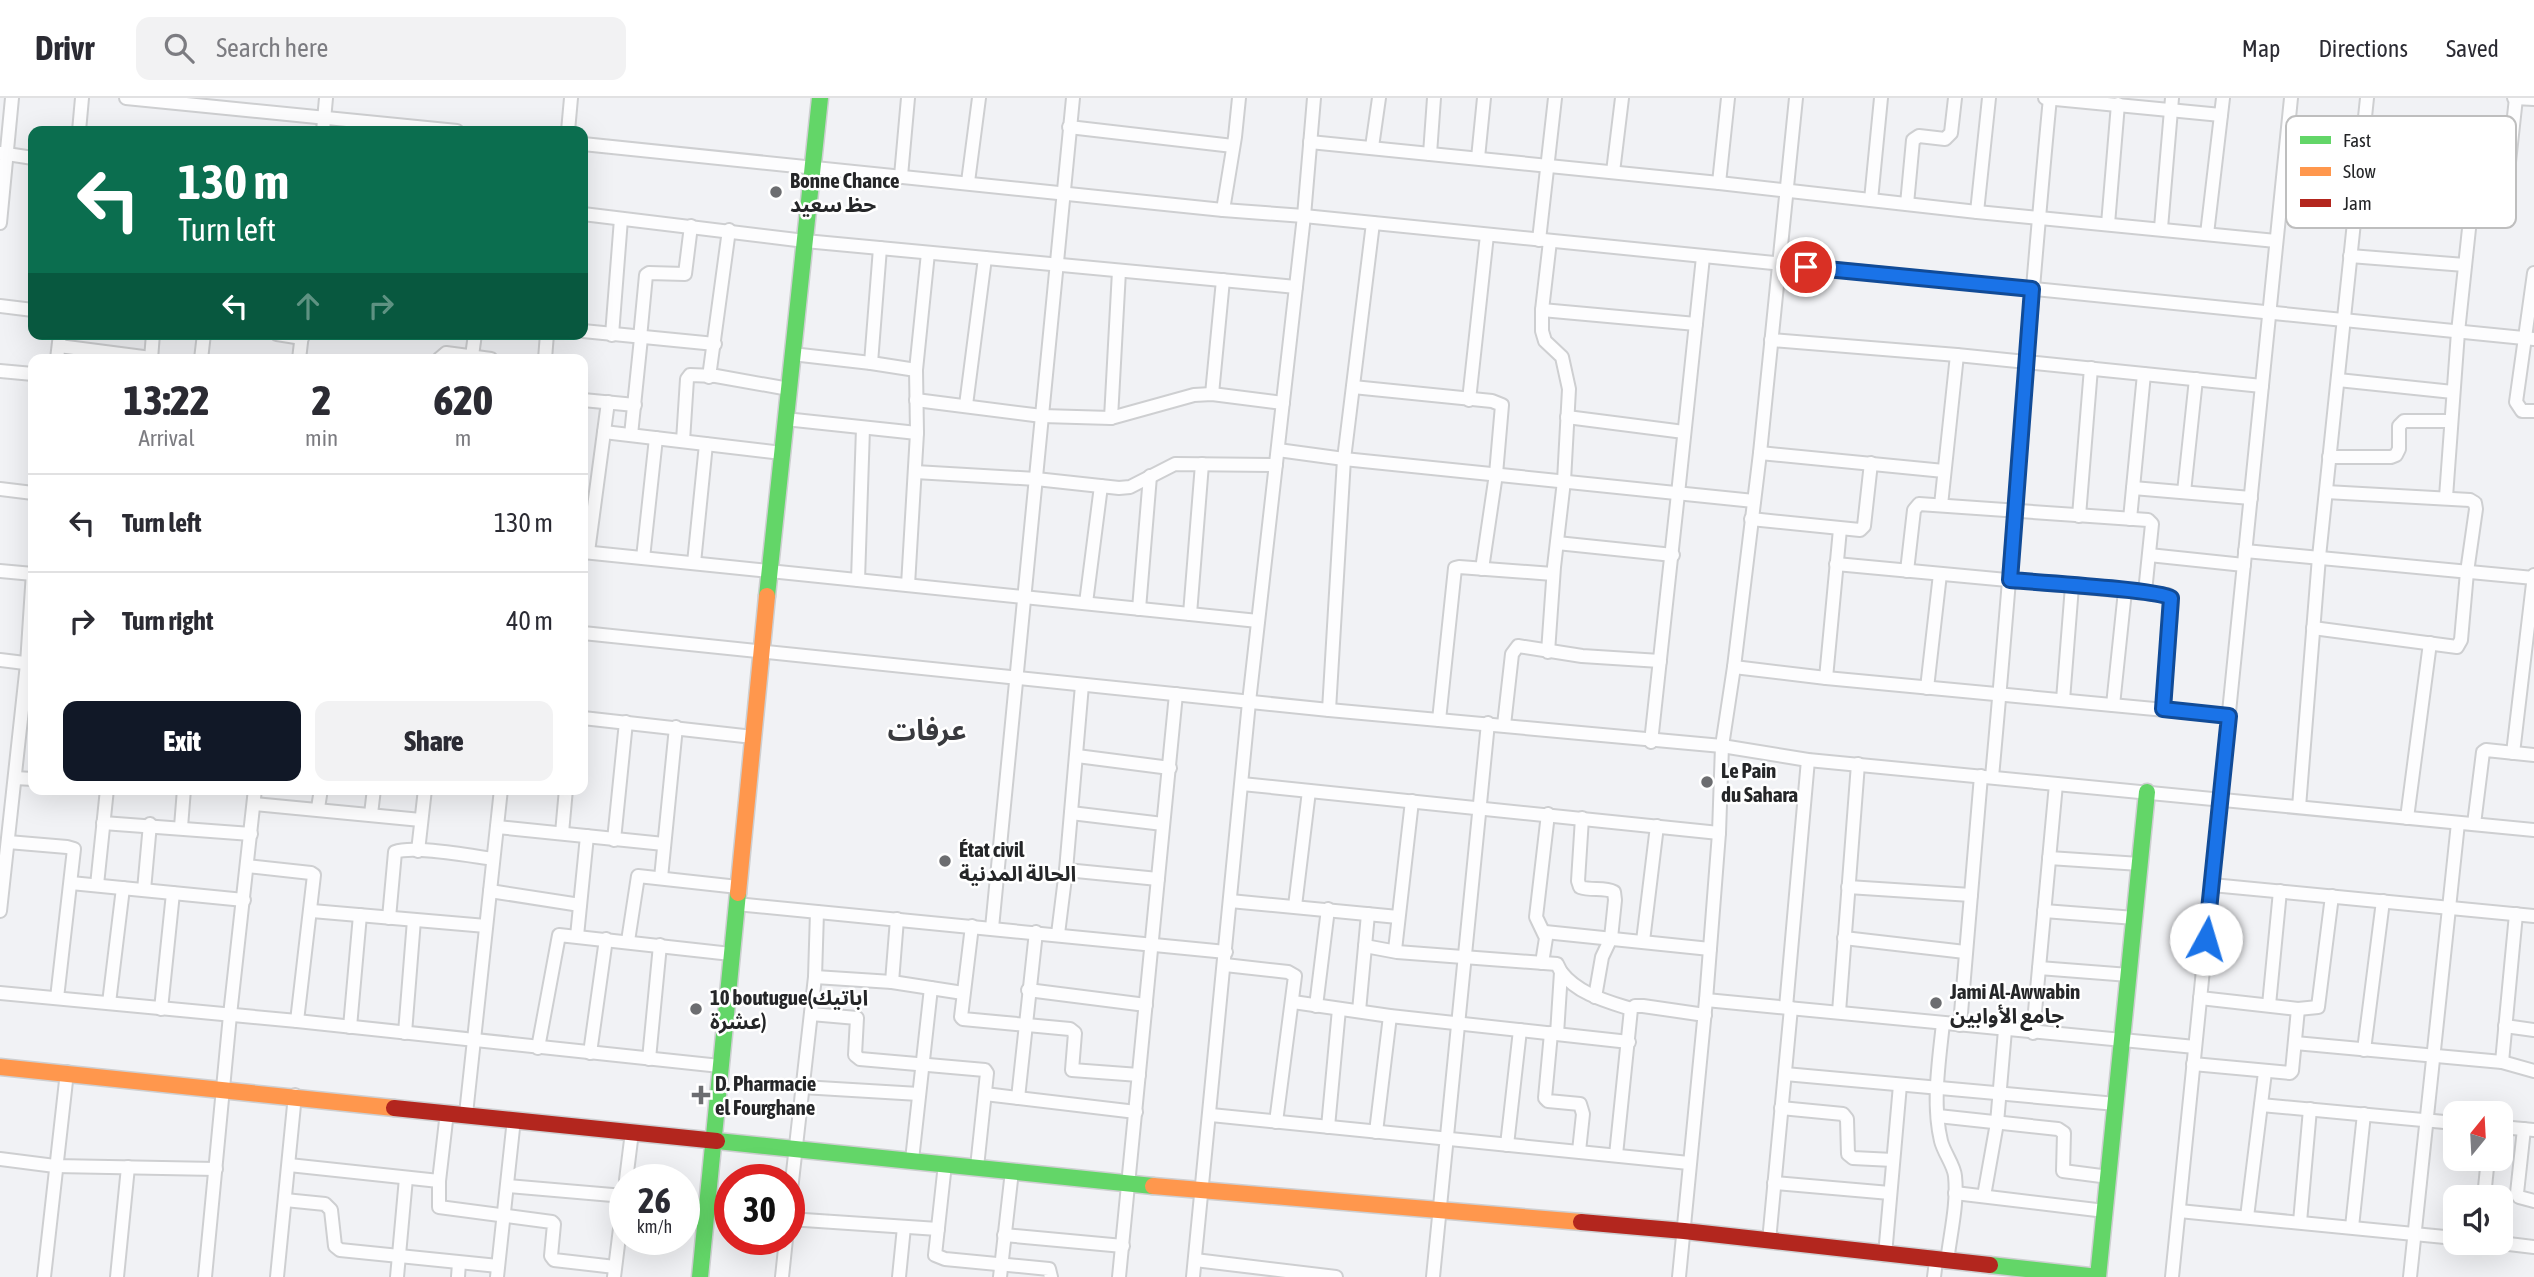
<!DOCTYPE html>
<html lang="en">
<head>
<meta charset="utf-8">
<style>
  body { margin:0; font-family:"Asap Condensed","Noto Sans Arabic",sans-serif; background:#f2f2f3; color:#2b2b33; height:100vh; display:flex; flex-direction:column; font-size:26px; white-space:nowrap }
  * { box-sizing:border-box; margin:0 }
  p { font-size:23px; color:#7c7c81 }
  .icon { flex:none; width:38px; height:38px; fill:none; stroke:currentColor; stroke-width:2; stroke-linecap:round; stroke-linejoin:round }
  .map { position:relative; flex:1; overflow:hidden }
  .details { position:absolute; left:28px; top:256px; width:560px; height:441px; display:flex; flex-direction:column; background:#fff; border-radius:14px; box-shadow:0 7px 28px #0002 }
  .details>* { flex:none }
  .banner { position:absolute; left:28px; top:28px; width:560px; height:214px; border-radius:14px; box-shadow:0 7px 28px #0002; background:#0b6e4f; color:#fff; overflow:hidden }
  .needle { width:46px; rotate:18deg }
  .controls { position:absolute; left:2443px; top:1003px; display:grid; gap:14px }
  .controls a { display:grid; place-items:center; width:70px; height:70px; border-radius:14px; background:#fff; box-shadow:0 7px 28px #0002; font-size:35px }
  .speed { position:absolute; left:609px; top:1066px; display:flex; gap:14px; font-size:35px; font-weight:700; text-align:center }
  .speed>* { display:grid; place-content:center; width:91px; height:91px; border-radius:50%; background:#fff; box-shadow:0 7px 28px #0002; line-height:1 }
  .speed small { font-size:18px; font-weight:400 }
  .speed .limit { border:10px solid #d22; background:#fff; color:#111 }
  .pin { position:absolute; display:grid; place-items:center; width:60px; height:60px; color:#fff; margin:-30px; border:4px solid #fff; border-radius:50%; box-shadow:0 2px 7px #0007 }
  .me { position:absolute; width:77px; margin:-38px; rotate:6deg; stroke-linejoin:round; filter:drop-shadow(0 0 5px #0008) }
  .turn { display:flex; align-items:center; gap:24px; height:147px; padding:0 35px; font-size:32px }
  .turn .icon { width:91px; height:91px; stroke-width:2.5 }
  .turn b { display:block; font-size:49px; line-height:60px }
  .lanes { display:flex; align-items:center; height:66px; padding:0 35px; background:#0003; justify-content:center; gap:35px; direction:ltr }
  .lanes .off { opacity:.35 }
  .eta { display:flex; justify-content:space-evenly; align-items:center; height:119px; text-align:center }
  .eta b { font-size:42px; font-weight:800; line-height:49px }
  .action { display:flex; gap:14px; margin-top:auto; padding:14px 35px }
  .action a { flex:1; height:80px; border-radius:14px; background:#111827; color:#fff; font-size:28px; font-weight:800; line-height:80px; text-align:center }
  .action a+a { background:#f2f2f3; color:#2b2b33 }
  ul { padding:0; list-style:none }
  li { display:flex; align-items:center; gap:21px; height:98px; padding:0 35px; border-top:2px solid #e1e1e2 }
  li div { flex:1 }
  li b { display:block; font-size:26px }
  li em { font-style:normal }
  header { display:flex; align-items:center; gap:42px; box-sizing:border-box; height:98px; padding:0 35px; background:#fff; border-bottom:2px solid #e1e1e2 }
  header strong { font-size:33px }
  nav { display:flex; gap:38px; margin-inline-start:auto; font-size:24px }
  .search { width:490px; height:63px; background:#f2f2f3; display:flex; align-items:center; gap:18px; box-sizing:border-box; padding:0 24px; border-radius:14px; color:#7c7c81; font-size:26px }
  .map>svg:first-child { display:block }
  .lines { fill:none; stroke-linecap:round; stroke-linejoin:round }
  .street-casing { stroke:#cecfd1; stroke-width:16 }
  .fast-casing { stroke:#cecfd1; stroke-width:19 }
  .slow-casing { stroke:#cecfd1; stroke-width:19 }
  .jam-casing { stroke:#cecfd1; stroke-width:19 }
  .street { stroke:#fdfdfe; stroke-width:12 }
  .fast { stroke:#63d668; stroke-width:16 }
  .slow { stroke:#ff974d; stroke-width:16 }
  .jam { stroke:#b3261e; stroke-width:16 }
  .route-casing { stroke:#114b97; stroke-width:18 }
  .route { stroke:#1a73e8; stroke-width:12 }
  .poi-dot { fill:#6c6d70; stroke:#fff; stroke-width:2.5 }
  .labels { text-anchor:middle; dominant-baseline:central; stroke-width:5; stroke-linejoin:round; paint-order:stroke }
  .poi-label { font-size:21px; font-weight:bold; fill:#252628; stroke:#fff; text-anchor:start }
  .district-label { font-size:28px; font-weight:bold; fill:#393a3e; stroke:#fff }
  .key { fill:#fff; stroke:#bebebe; stroke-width:2 }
  .key-label { font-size:19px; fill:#252628 }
</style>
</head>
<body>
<header>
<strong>Drivr</strong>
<div class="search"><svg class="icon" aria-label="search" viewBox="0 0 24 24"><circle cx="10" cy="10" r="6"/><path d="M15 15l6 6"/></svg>Search here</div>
<nav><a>Map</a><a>Directions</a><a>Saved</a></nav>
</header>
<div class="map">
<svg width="2534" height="1179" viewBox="0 0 2534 1179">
  <rect width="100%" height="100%" fill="#f1f2f5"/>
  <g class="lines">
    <defs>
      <g id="street">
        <polyline points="126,0 457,33"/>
        <polyline points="2045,0 2221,17"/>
        <polyline points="2514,0 2534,1"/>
        <polyline points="1069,29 1233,48"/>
        <polyline points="79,33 82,0"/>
        <polyline points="323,33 326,0"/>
        <polyline points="568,33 571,0"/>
        <polyline points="1310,44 1719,85 1977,114 2276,143"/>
        <polyline points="583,46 1223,112 1304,118 2534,241"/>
        <polyline points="1372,49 1379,0"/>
        <polyline points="2362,53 2506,68 2509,64 2516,0"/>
        <polyline points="0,55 33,60"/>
        <polyline points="1430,56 1434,0"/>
        <polyline points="1478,60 1484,0"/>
        <polyline points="1613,74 1622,0"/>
        <polyline points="901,78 908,0"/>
        <polyline points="968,84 979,0"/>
        <polyline points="1719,85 1728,0"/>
        <polyline points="1871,102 1881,0"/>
        <polyline points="2356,105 2470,116"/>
        <polyline points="1907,106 1913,42 1919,38 1945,41 1951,35 1955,0"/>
        <polyline points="1223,112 1235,39 1239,0"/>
        <polyline points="1977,114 1989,0"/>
        <polyline points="583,116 805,143 1296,189"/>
        <polyline points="0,125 12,0"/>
        <polyline points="2108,126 2118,6"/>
        <polyline points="2161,130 2172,0"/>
        <polyline points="2207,136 2223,0"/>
        <polyline points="1539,142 1555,0"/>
        <polyline points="2350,158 2465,167"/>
        <polyline points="2534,175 2516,304 2522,313 2534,313"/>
        <polyline points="0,208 33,212"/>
        <polyline points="1542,212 1696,226"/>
        <polyline points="583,233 715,246"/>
        <polyline points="277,236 302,240"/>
        <polyline points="612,237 621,121"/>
        <polyline points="640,240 646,177 649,175 685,176 691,128"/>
        <polyline points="1771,242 1957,257 2262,288"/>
        <polyline points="59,248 151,260"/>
        <polyline points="792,256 871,265 916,272"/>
        <polyline points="472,258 475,236"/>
        <polyline points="57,261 60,236"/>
        <polyline points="151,261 153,236"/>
        <polyline points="201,261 204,236"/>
        <polyline points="299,261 302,236"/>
        <polyline points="439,261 446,255 491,261"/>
        <polyline points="545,261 547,236"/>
        <polyline points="871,265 880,150"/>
        <polyline points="0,273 33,276"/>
        <polyline points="709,279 729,132"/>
        <polyline points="2338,282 2453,294"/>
        <polyline points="1353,289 1492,303 1502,307 1496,376 1482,471"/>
        <polyline points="1212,296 1223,182"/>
        <polyline points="583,302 635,307"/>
        <polyline points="916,302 1042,318 1111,320 1194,297 1212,296 1283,305"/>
        <polyline points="1469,302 1487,137"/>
        <polyline points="966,307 985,160"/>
        <polyline points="1567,319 1684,334"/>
        <polyline points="1111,320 1119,173"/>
        <polyline points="785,321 917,335"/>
        <polyline points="604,334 782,355"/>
        <polyline points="631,337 641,240"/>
        <polyline points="683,343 687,281 690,277 716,278 789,291"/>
        <polyline points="1278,352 1344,361 1754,403"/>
        <polyline points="1760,355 1944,373"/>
        <polyline points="2329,359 2391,359 2396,357 2399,351 2399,328 2404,323 2451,323"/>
        <polyline points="915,374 1036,381 1119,390 1130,389 1175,366 1276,367"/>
        <polyline points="2133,390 2251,400"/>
        <polyline points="0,391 33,395"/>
        <polyline points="2184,394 2196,281"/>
        <polyline points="2446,399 2458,234 2476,65"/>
        <polyline points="1941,407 1957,257"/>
        <polyline points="2079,418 2091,270"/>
        <polyline points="1751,421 1860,432 1864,428 1871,365"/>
        <polyline points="2130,421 2144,276"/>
        <polyline points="1557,445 1673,457"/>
        <polyline points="2245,453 2534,480"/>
        <polyline points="583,454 1258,523"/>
        <polyline points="588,454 608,304"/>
        <polyline points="2149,457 2244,467"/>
        <polyline points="643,460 656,340"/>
        <polyline points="694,465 706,346"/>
        <polyline points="1836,466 2168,497 2172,504 2163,611"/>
        <polyline points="0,473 33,476"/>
        <polyline points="1907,473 1914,412 1919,406 2148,422 2152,426 2145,494"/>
        <polyline points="858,482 863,330"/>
        <polyline points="908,487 917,335 916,272 928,155"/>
        <polyline points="1086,505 1101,388"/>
        <polyline points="1139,511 1150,378"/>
        <polyline points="1190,516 1202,366"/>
        <polyline points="2313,530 2457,549 2461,542 2467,474 2476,411 2475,405 2470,402 2326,394"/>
        <polyline points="583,535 1329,612 1722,648 1808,662 2534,732"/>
        <polyline points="1548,554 1554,469 1564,383 1569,291 1562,259 1545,243 1542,233 1542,212 1550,143"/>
        <polyline points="0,562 33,566"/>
        <polyline points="1734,569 1826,580 2229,618"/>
        <polyline points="1826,580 1840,431"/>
        <polyline points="1927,590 1940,476"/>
        <polyline points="2063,602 2072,488"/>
        <polyline points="2113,607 2125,493"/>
        <polyline points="1329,612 1344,361 1373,125"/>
        <polyline points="583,620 753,639"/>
        <polyline points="1439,622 1455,470 1459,469 1553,476"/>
        <polyline points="1504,627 1512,556 1518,548 1582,558 1660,563"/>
        <path d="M1651 644C1669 482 1686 321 1703 159"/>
        <polyline points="2513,655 2534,477"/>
        <polyline points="1077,658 1170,670"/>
        <path d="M1992 679C2013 453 2028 226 2050 0"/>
        <polyline points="15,680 33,681"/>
        <polyline points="1242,686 1719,735"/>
        <polyline points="254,706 421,722"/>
        <polyline points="2299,709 2319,459 2367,0"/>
        <polyline points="318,710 321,691"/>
        <polyline points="1071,715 1163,726"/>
        <polyline points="371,716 374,691"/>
        <path d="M1582 720 1578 783 1580 789C1591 793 1604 789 1614 794L1615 802 1611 840 1602 859 1595 899"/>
        <polyline points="2407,720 2430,545"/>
        <polyline points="103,725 251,736"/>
        <polyline points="2474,726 2483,654 2486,652 2534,657"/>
        <polyline points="181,729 184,691"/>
        <polyline points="497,729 664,746"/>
        <polyline points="562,735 566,691"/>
        <polyline points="614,742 626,624"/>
        <polyline points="8,744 67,749 74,751 57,900"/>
        <polyline points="418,753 425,691"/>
        <polyline points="2049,760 2140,766"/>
        <polyline points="247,768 311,775 314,777 297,923"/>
        <polyline points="1066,772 1158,781"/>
        <polyline points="661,780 676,629"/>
        <polyline points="71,785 244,802"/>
        <polyline points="97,787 107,691"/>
        <polyline points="2212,787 2534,818"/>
        <polyline points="1848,789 1971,797"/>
        <polyline points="144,792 150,726"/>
        <polyline points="490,793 580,807"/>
        <polyline points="1230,803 1398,819"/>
        <polyline points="736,806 1226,854"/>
        <polyline points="1295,808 1309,693"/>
        <polyline points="0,813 27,566 33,474"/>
        <polyline points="312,813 486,828"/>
        <polyline points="2044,813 2135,820"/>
        <path d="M389 820 395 754C413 747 471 758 493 761"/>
        <polyline points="972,828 961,919 963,921 1070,931 1075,935 1072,972 1139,977"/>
        <polyline points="992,830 1073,0"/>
        <polyline points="1545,834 1710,851"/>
        <polyline points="1058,836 1066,772 1082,587"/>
        <polyline points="577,838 587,738"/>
        <polyline points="1844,840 1965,854"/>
        <polyline points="628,843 638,778 738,789"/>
        <polyline points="1643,843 1657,728"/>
        <polyline points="1365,848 1397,854 1557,866 1561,874 1557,936"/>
        <polyline points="1395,852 1412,703"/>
        <polyline points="1542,865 1546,840 1536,819 1548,716"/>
        <polyline points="1225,867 1288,874 1295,878 1276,1024"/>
        <polyline points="2039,870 2129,877"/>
        <path d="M1561 874C1578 896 1606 903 1631 911"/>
        <polyline points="815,879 892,884 963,895"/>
        <polyline points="892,884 897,821"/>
        <polyline points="1028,892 1146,907"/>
        <polyline points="0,895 297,923 720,968"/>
        <polyline points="2200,900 2298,911 2318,909 2332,798"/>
        <polyline points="1706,902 2195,949"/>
        <polyline points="1293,904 1390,918 1629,944"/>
        <polyline points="109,905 123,790"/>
        <polyline points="2269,907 2280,793"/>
        <polyline points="1316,908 1328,811"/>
        <polyline points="1786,909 1808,662"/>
        <polyline points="161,911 173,795"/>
        <polyline points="1359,913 1368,816"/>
        <polyline points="1839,914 1858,666"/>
        <polyline points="811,916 857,920 855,957 860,961 985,972 987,975 977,1069"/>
        <path d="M1943 925C1939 964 1932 1005 1941 1043 1944 1055 1954 1067 1955 1078 1958 1106 1950 1137 1947 1164"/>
        <polyline points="1960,927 1981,678"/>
        <polyline points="2505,928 2534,932"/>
        <polyline points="350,929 360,817"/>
        <polyline points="405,935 414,822"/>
        <polyline points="1551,935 1545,1000 1548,1003 1580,1006 1583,1016 1579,1053"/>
        <polyline points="2033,935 2056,686"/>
        <polyline points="2295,945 2502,964 2534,973"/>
        <polyline points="538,950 559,837 731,856"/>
        <polyline points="2364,952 2383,803"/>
        <polyline points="590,955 606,841"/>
        <polyline points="649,961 660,847"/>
        <polyline points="2502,964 2516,816"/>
        <polyline points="2193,966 2290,975 2292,973 2298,911"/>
        <polyline points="1785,976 2116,1006"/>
        <polyline points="802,989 919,996"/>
        <polyline points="985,996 1136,1014"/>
        <polyline points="1018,1000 1036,834"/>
        <polyline points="2261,1007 2455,1025"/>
        <polyline points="1781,1010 1843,1016 1847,1021 1848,1056 1853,1060 1893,1062"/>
        <polyline points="447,1014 439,1083 439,1109 552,1124 554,1126 551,1158 554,1162 615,1169"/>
        <polyline points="466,1016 501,691"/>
        <polyline points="1211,1017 1689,1065"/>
        <polyline points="1938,1018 2058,1031 2064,1035 2063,1073 2109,1079"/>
        <polyline points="1328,1029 1339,911"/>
        <polyline points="2501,1029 2534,1032"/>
        <polyline points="2524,1031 2517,1095 2519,1099 2534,1103"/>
        <polyline points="1376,1034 1390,918"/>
        <polyline points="1507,1047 1520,932"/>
        <polyline points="1616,1057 1631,911 1635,908 1643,908 1705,917"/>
        <polyline points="0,1061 55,1068 216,1071"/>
        <polyline points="912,1062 931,890"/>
        <polyline points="945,1066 935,1157 945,1161 1049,1171 1051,1179"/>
        <polyline points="289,1067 439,1083"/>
        <polyline points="626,1082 632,1034"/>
        <polyline points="1774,1085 1890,1095"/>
        <polyline points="507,1088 624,1098"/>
        <polyline points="1955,1095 2105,1113"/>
        <polyline points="1984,1098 1997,1025 2005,932"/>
        <polyline points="2484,1099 2488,1060"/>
        <polyline points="285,1102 325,1106 331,1112 335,1148 340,1152 498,1168"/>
        <polyline points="789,1110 815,879 817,814"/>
        <polyline points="2179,1113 2455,1140"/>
        <polyline points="2247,1119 2265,974"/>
        <polyline points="789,1121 938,1131"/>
        <polyline points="2300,1124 2310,1011"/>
        <polyline points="2352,1129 2364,1016"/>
        <polyline points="1004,1137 1123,1148"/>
        <polyline points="1769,1143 1791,910"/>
        <polyline points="2492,1144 2534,1149"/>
        <polyline points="1885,1157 1900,987"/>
        <polyline points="1195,1162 1336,1179"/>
        <polyline points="44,1179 67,974"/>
        <polyline points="117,1179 128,1069"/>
        <polyline points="205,1179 230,917 255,691"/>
        <polyline points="277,1179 295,997"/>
        <polyline points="397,1179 406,1080"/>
        <polyline points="458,1179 459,1165"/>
        <polyline points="497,1179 514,1021"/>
        <polyline points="614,1179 625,1090"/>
        <polyline points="782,1179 786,1141"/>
        <polyline points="899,1179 904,1129"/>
        <polyline points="1000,1179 1012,1073"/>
        <polyline points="1119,1179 1176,596"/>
        <polyline points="1193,1179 1249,604 1304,118 1314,0"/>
        <polyline points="1433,1179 1488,625"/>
        <polyline points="1679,1179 1706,902 1719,735 1722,648 1734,569 1760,355 1796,0"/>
        <polyline points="1934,1179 1936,1163"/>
        <polyline points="2172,1179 2291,0"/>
        <polyline points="2410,1179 2458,725"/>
      </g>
      <g id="fast">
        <polyline points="767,498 820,0"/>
        <polyline points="717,1043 1153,1088"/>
        <polyline points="1990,1167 2098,1179 2147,694"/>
        <polyline points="700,1179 738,795"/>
      </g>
      <g id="slow">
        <polyline points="738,795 767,498"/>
        <polyline points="0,969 394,1010"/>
        <polyline points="1153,1088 1581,1124"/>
      </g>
      <g id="jam">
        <polyline points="394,1010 717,1043"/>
        <polyline points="1581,1124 1684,1133 1990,1167"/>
      </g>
    </defs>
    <!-- street casing -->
    <use href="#street" class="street-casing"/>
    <!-- fast casing -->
    <use href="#fast" class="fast-casing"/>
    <!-- slow casing -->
    <use href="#slow" class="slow-casing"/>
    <!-- jam casing -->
    <use href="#jam" class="jam-casing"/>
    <!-- street -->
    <use href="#street" class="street"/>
    <!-- fast -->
    <use href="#fast" class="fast"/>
    <!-- slow -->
    <use href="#slow" class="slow"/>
    <!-- jam -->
    <use href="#jam" class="jam"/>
  </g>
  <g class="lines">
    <defs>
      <path id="route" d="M1806 169 2032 191 2010 482C2034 484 2160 492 2171 500L2163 611 2229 618 2206 841"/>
    </defs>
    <!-- route casing -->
    <use href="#route" class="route-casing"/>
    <!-- route -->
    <use href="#route" class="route"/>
  </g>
  <!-- markers -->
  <g class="poi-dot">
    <circle cx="776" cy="94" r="7"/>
    <circle cx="1707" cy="684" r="7"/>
    <circle cx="945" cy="763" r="7"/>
    <circle cx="1936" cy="905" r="7"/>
    <circle cx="696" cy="911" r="7"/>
    <path d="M697.5 986.5h7v7h7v7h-7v7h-7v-7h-7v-7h7z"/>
  </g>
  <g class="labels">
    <!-- poi labels -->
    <g class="poi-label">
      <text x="790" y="82">Bonne Chance<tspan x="790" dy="24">حظ سعيد</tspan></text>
      <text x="1721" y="672">Le Pain<tspan x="1721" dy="24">du Sahara</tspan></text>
      <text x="959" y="751">État civil<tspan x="959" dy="24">الحالة المدنية</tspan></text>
      <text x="1950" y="893">Jami Al-Awwabin<tspan x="1950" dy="24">جامع الأوابين</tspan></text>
      <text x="710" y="899">10 boutugue(اباتيك<tspan x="710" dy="24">عشرة)</tspan></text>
      <text x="715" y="985">D. Pharmacie<tspan x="715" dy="24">el Fourghane</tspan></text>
    </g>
    <!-- district labels -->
    <g class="district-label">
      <text x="927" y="632">عرفات</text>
    </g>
  </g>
  <!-- legend -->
  <rect x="2286" y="18" width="230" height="112" rx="10" class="key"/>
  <rect x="2300" y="38" width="31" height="8" fill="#63d668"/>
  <rect x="2300" y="69" width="31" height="9" fill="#ff974d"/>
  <rect x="2300" y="101" width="31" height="8" fill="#b3261e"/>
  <g class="key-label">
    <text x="2343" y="49">Fast</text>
    <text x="2343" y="80">Slow</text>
    <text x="2343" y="112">Jam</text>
  </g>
</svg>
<div class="controls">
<a><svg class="needle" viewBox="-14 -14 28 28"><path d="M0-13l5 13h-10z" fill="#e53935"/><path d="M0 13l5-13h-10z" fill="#7c7c81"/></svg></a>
<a><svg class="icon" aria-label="sound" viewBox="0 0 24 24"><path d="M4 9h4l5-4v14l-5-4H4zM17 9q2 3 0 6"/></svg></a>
</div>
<div class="speed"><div>26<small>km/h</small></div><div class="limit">30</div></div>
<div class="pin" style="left:1806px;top:169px;background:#d93025"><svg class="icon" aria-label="arrive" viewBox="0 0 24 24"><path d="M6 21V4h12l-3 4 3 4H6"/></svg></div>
<svg class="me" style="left:2206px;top:841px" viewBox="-20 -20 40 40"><circle r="19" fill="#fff"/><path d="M0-13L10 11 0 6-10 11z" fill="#1a73e8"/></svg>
<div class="banner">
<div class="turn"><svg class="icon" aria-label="left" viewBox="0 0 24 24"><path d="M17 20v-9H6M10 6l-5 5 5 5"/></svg><div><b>130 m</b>Turn left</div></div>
<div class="lanes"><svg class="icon" aria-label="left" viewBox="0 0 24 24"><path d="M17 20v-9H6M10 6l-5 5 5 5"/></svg><svg class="icon off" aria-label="ahead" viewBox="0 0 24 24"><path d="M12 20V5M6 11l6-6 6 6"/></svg><svg class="icon off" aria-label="right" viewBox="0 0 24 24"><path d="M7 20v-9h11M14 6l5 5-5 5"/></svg></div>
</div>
<section class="details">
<div class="eta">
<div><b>13:22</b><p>Arrival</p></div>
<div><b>2</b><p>min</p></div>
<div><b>620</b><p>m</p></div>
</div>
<ul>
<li><svg class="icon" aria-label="left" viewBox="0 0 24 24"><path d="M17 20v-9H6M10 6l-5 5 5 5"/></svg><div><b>Turn left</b></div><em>130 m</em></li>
<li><svg class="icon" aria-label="right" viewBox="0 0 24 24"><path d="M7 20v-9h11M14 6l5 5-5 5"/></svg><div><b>Turn right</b></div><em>40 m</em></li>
</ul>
<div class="action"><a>Exit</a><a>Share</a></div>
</section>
</div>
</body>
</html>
